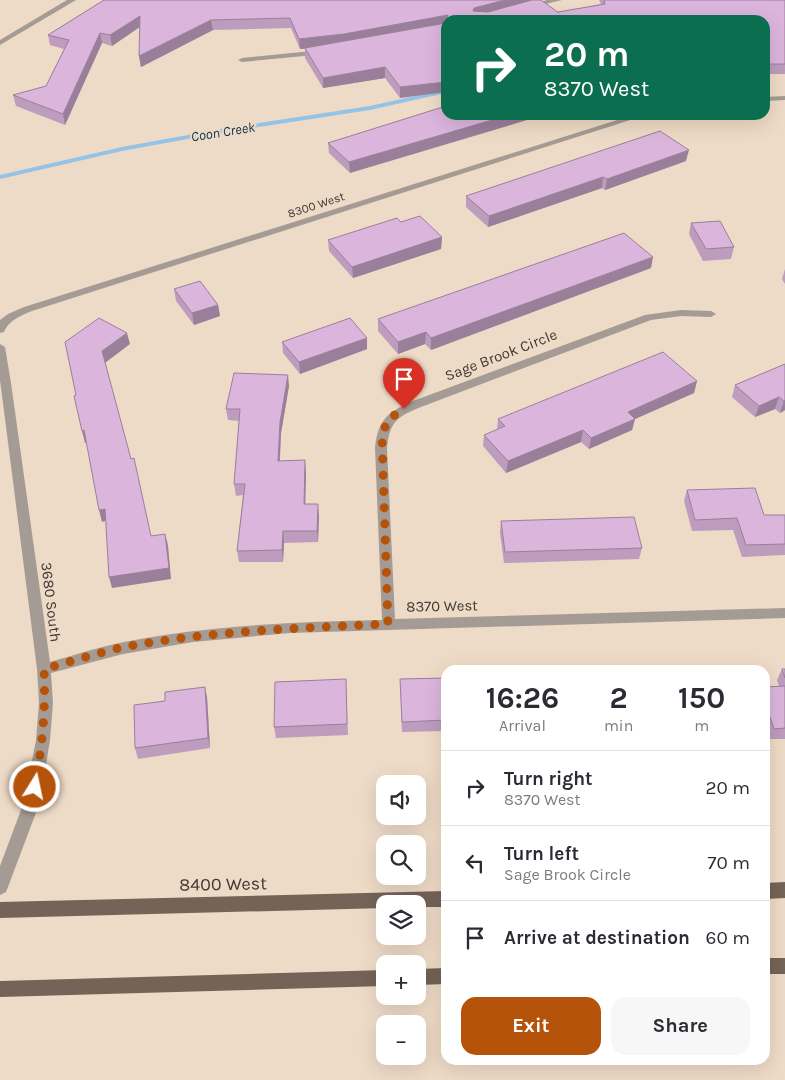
<!DOCTYPE html>
<html lang="en">
<head>
<meta charset="utf-8">
<style>
  body { margin:0; font-family:Karla,sans-serif; background:#f7f7f7; color:#2b2b33; height:100vh; display:flex; flex-direction:column; font-size:19px; white-space:nowrap }
  * { box-sizing:border-box; margin:0 }
  p { font-size:16px; color:#7c7c81 }
  .icon { flex:none; width:28px; height:28px; fill:none; stroke:currentColor; stroke-width:2; stroke-linecap:round; stroke-linejoin:round }
  .map { position:relative; flex:1; overflow:hidden }
  .details { position:absolute; left:441px; top:665px; width:329px; height:400px; display:flex; flex-direction:column; background:#fff; border-radius:15px; box-shadow:0 5px 20px #0002 }
  .details>* { flex:none }
  .hud { position:absolute; left:441px; top:15px; width:329px; height:105px; border-radius:15px; box-shadow:0 5px 20px #0002; background:#0b6e4f; color:#fff; overflow:hidden }
  .controls { position:absolute; left:376px; top:775px; display:grid; gap:10px }
  .controls a { display:grid; place-items:center; width:50px; height:50px; border-radius:10px; background:#fff; box-shadow:0 5px 20px #0002; font-size:25px }
  .pin { position:absolute; display:grid; place-items:center; width:42px; height:42px; color:#fff; margin:-51px -21px; border-radius:50% 50% 50% 0; rotate:-45deg; box-shadow:0 0 5px #0007 }
  .pin .icon { rotate:45deg }
  .me { position:absolute; width:55px; margin:-28px; rotate:10deg; stroke-linejoin:round; filter:drop-shadow(0 0 4px #0008) }
  .turn { display:flex; align-items:center; gap:18px; height:105px; padding:0 20px; font-size:22px }
  .turn .icon { width:65px; height:65px; stroke-width:2.5 }
  .turn b { display:block; font-size:35px; line-height:42px }
  .eta { display:flex; justify-content:space-evenly; align-items:center; height:85px; text-align:center }
  .eta b { font-size:30px; font-weight:700; line-height:35px }
  .button { display:flex; gap:10px; margin-top:auto; padding:10px 20px }
  .button a { flex:1; height:58px; border-radius:15px; background:#b45309; color:#fff; font-size:20px; font-weight:700; line-height:58px; text-align:center }
  .button a+a { background:#f7f7f7; color:#2b2b33 }
  ul { padding:0; list-style:none }
  li { display:flex; align-items:center; gap:15px; height:75px; padding:0 20px; border-top:1px solid #e1e1e2 }
  li div { flex:1 }
  li b { display:block; font-size:19px }
  li em { font-style:normal }
  .map>svg:first-child { display:block }
  .lines { fill:none; stroke-linecap:round; stroke-linejoin:round }
  .stream { fill:#94c3e6; fill-rule:evenodd }
  .street { fill:#a59b95; fill-rule:evenodd }
  .primary { fill:#756358; fill-rule:evenodd }
  .wall { fill:#bd9cbe }
  .shaded-wall { fill:#9a7f9b }
  .building { fill:#dcb5dd; stroke:#9a7f9b }
  .route { stroke:#b45309; stroke-width:9; stroke-dasharray:0 16.2 }
  .labels { text-anchor:middle; dominant-baseline:central; stroke-width:4; stroke-linejoin:round; paint-order:stroke }
  .far-street-label { font-size:12px; fill:#413932; stroke:#eedbc7 }
  .far-water-label { font-size:14px; font-style:italic; fill:#10354d; stroke:#eedbc7 }
  .street-label { font-size:15px; fill:#413932; stroke:#eedbc7 }
  .near-street-label { font-size:18px; fill:#413932; stroke:#eedbc7 }
</style>
</head>
<body>
<div class="map">
<svg width="785" height="1080" viewBox="0 0 785 1080">
  <rect width="100%" height="100%" fill="#eedbc7"/>
  <g class="lines">
    <!-- stream -->
    <polygon class="stream" points="446,89 446,93 370,110 226,132 122,151 0,179 0,175 122,147 226,128 370,106"/>
    <!-- street -->
    <g class="street">
      <polygon points="67,0 76,0 0,45 0,40"/>
      <polygon points="547,0 562,0 529,8 525,6"/>
      <polygon points="322,50 326,52 325,54 242,62 238,60 242,58"/>
      <polygon points="785,96 785,100 765,101 765,97"/>
      <path d="M633 115H646L32 311C20 316 9 320 4 332L0 333V320L8 314 24 307Z"/>
      <path d="M681 310 711 311 716 314 711 317 681 316 651 320 421 407C397 417 390 421 387 448L395 619 785 608V618L290 633 193 642 123 654 51 673 53 703 50 740 40 802 8 887 6 892 0 895V866L24 802 36 740 39 703 37 669 0 380V344L5 347 11 383 50 662C74 655 99 647 124 642 209 625 296 622 382 620L375 448C378 419 388 412 413 401L645 315Z"/>
    </g>
    <!-- primary -->
    <g class="primary">
      <polygon points="785,882 785,898 765,899 765,883"/>
      <polygon points="446,891 446,907 418,907 418,904 385,904 385,908 0,918 0,902"/>
      <rect x="765" y="958" width="20" height="16"/>
      <polygon points="446,968 446,984 418,985 418,969"/>
      <polygon points="385,970 385,986 0,997 0,981"/>
    </g>
  </g>
  <!-- wall -->
  <g class="wall">
    <polygon points="104,0 531,1 558,13 601,4 599,0 785,0 785,74 765,74 765,20 446,20 400,98 385,78 323,88 305,58 305,49 300,49 291,28 213,30 141,67 139,56 140,27 112,46 102,43 65,125 16,106 13,95 46,86 64,49 50,45 48,35"/>
    <polygon points="446,106 350,173 329,153 328,143"/>
    <polygon points="686,161 605,190 602,188 488,227 466,207 466,196"/>
    <polygon points="401,222 442,237 441,249 353,278 329,251 328,240"/>
    <polygon points="691,223 734,247 731,259 703,261 689,234"/>
    <polygon points="651,268 431,350 425,344 398,354 378,331 378,319"/>
    <polygon points="785,269 785,284 782,279"/>
    <polygon points="174,289 218,305 220,316 194,325 176,301"/>
    <polygon points="367,338 367,349 300,374 283,353 282,342"/>
    <polygon points="785,364 785,410 780,413 775,409 755,417 732,397 735,385"/>
    <polygon points="697,381 694,393 635,419 632,430 589,449 581,442 506,473 483,446 484,435 497,430 498,419"/>
    <polygon points="289,386 281,433 280,461 306,472 305,504 319,516 318,542 284,543 283,562 239,562 237,551 243,495 236,496 234,484 239,421 228,420 226,409"/>
    <polygon points="687,490 764,515 785,515 785,555 742,557 733,530 692,531 684,501"/>
    <polygon points="501,521 642,548 639,559 504,563 500,533"/>
    <polygon points="782,669 785,678 785,739 768,739 765,728 765,687 779,686 777,680"/>
    <polygon points="446,678 446,731 402,732 400,679"/>
    <polygon points="346,679 348,735 276,738 274,727"/>
    <polygon points="207,697 210,748 138,759 135,748 165,701"/>
  </g>
  <!-- shaded-wall -->
  <g class="shaded-wall">
    <polygon points="505,0 531,0 530,3 473,20 474,8"/>
    <polygon points="448,15 447,20 446,20 446,26 345,44 300,49 299,39"/>
    <polygon points="140,16 141,26 112,46 110,35"/>
    <polygon points="211,20 213,30 141,67 139,56"/>
    <polygon points="100,33 102,43 65,125 63,114"/>
    <polygon points="385,67 385,78 323,88 323,78"/>
    <polygon points="446,82 446,92 400,98 400,87"/>
    <polygon points="509,115 544,115 350,173 349,162"/>
    <polygon points="689,150 686,161 605,190 607,179"/>
    <polygon points="603,177 602,188 488,227 489,216"/>
    <polygon points="442,237 441,249 353,278 352,267"/>
    <polygon points="653,257 651,268 431,350 431,338"/>
    <polygon points="218,305 220,316 194,325 192,313"/>
    <polygon points="426,332 425,344 398,354 398,342"/>
    <polygon points="127,333 130,344 105,363 102,351"/>
    <polygon points="367,338 367,349 300,374 299,362"/>
    <polygon points="288,375 289,386 281,433 279,472 278,461 280,422"/>
    <polygon points="697,381 694,393 635,419 632,430 589,449 591,438 628,412"/>
    <polygon points="779,397 775,409 755,417 759,406"/>
    <polygon points="785,400 785,410 780,413 784,401"/>
    <polygon points="84,430 88,442 85,443 82,431"/>
    <polygon points="583,430 581,442 506,473 508,461"/>
    <polygon points="305,460 306,472 305,516 304,504"/>
    <polygon points="318,504 319,516 318,542 317,531"/>
    <polygon points="105,509 108,520 102,522 99,510"/>
    <polygon points="283,531 284,543 283,562 282,550"/>
    <polygon points="165,534 168,545 171,579 112,588 109,577"/>
    <polygon points="205,687 207,697 210,748 208,738"/>
  </g>
  <!-- building -->
  <g class="building">
    <polygon points="104,0 505,0 474,8 473,11 488,12 532,0 541,0 559,13 558,12 605,4 604,0 785,0 785,64 765,64 765,20 447,20 448,15 344,34 299,39 290,18 211,20 139,56 140,16 110,35 100,33 63,114 13,95 46,86 69,40 48,35"/>
    <polygon points="446,23 446,82 400,87 385,67 323,78 305,48"/>
    <polygon points="446,106 446,115 509,115 349,162 328,143"/>
    <polygon points="660,131 689,150 607,179 603,177 489,216 466,196"/>
    <polygon points="420,216 442,237 352,267 328,240 397,218 401,222"/>
    <polygon points="720,221 734,247 706,249 691,223"/>
    <polygon points="624,233 653,257 431,338 426,332 398,342 378,319"/>
    <polygon points="200,281 218,305 192,313 174,289"/>
    <polygon points="99,318 127,333 102,351 131,459 134,458 151,536 165,534 169,568 109,577 105,509 99,510 84,430 82,431 74,396 76,395 65,342"/>
    <polygon points="350,318 367,338 299,362 282,342"/>
    <polygon points="663,352 697,381 628,412 635,419 591,438 583,430 508,461 484,435 505,426 498,419"/>
    <polygon points="785,364 785,400 784,401 779,397 759,406 735,385"/>
    <polygon points="234,373 288,375 280,422 278,461 305,460 304,504 318,504 317,531 283,531 282,550 237,551 245,484 234,484 240,409 226,409"/>
    <polygon points="755,488 764,515 785,515 785,544 746,545 737,518 695,520 687,490"/>
    <polygon points="634,517 642,548 505,552 501,521"/>
    <polygon points="782,669 785,669 785,678"/>
    <polygon points="446,678 446,720 402,722 400,679"/>
    <polygon points="346,679 347,724 274,727 275,682"/>
    <polygon points="785,686 785,728 774,729 765,702 765,687"/>
    <polygon points="205,687 208,738 135,748 134,705 165,701 165,692"/>
  </g>
  <g class="lines">
    <!-- route -->
    <path class="route" d="M35 787C42 746 46 711 44 669 70 662 97 653 124 647 211 631 300 628 388 624L382 438 387 420 404 409"/>
  </g>
  <g class="labels">
    <!-- far-street labels -->
    <g class="far-street-label">
      <text transform="translate(316 205) rotate(-18)">8300 West</text>
    </g>
    <!-- far-water labels -->
    <g class="far-water-label">
      <text transform="translate(223 132) rotate(-9)">Coon Creek</text>
    </g>
    <!-- street labels -->
    <g class="street-label">
      <text transform="translate(501 355) rotate(-21)">Sage Brook Circle</text>
      <text transform="translate(51 602) rotate(83)">3680 South</text>
      <text transform="translate(442 606) rotate(-1)">8370 West</text>
    </g>
    <!-- near-street labels -->
    <g class="near-street-label">
      <text transform="translate(223 884) rotate(-1)">8400 West</text>
    </g>
  </g>
</svg>
<div class="controls">
<a><svg class="icon" aria-label="sound" viewBox="0 0 24 24"><path d="M4 9h4l5-4v14l-5-4H4zM17 9q2 3 0 6"/></svg></a>
<a><svg class="icon" aria-label="search" viewBox="0 0 24 24"><circle cx="10" cy="10" r="6"/><path d="M15 15l6 6"/></svg></a>
<a><svg class="icon" aria-label="layers" viewBox="0 0 24 24"><path d="M12 4l9 5-9 5-9-5zM3 14l9 5 9-5"/></svg></a>
<a>+</a>
<a>−</a>
</div>
<div class="pin" style="left:404px;top:409px;background:#d93025"><svg class="icon" aria-label="arrive" viewBox="0 0 24 24"><path d="M6 21V4h12l-3 4 3 4H6"/></svg></div>
<svg class="me" style="left:35px;top:787px" viewBox="-20 -20 40 40"><circle r="17" fill="#b45309" stroke="#fff" stroke-width="3"/><path d="M0-11L8 9 0 5-8 9z" fill="#fff"/></svg>
<div class="hud">
<div class="turn"><svg class="icon" aria-label="right" viewBox="0 0 24 24"><path d="M7 20v-9h11M14 6l5 5-5 5"/></svg><div><b>20 m</b>8370 West</div></div>
</div>
<section class="details">
<div class="eta">
<div><b>16:26</b><p>Arrival</p></div>
<div><b>2</b><p>min</p></div>
<div><b>150</b><p>m</p></div>
</div>
<ul>
<li><svg class="icon" aria-label="right" viewBox="0 0 24 24"><path d="M7 20v-9h11M14 6l5 5-5 5"/></svg><div><b>Turn right</b><p>8370 West</p></div><em>20 m</em></li>
<li><svg class="icon" aria-label="left" viewBox="0 0 24 24"><path d="M17 20v-9H6M10 6l-5 5 5 5"/></svg><div><b>Turn left</b><p>Sage Brook Circle</p></div><em>70 m</em></li>
<li><svg class="icon" aria-label="arrive" viewBox="0 0 24 24"><path d="M6 21V4h12l-3 4 3 4H6"/></svg><div><b>Arrive at destination</b></div><em>60 m</em></li>
</ul>
<div class="button"><a>Exit</a><a>Share</a></div>
</section>
</div>
</body>
</html>
